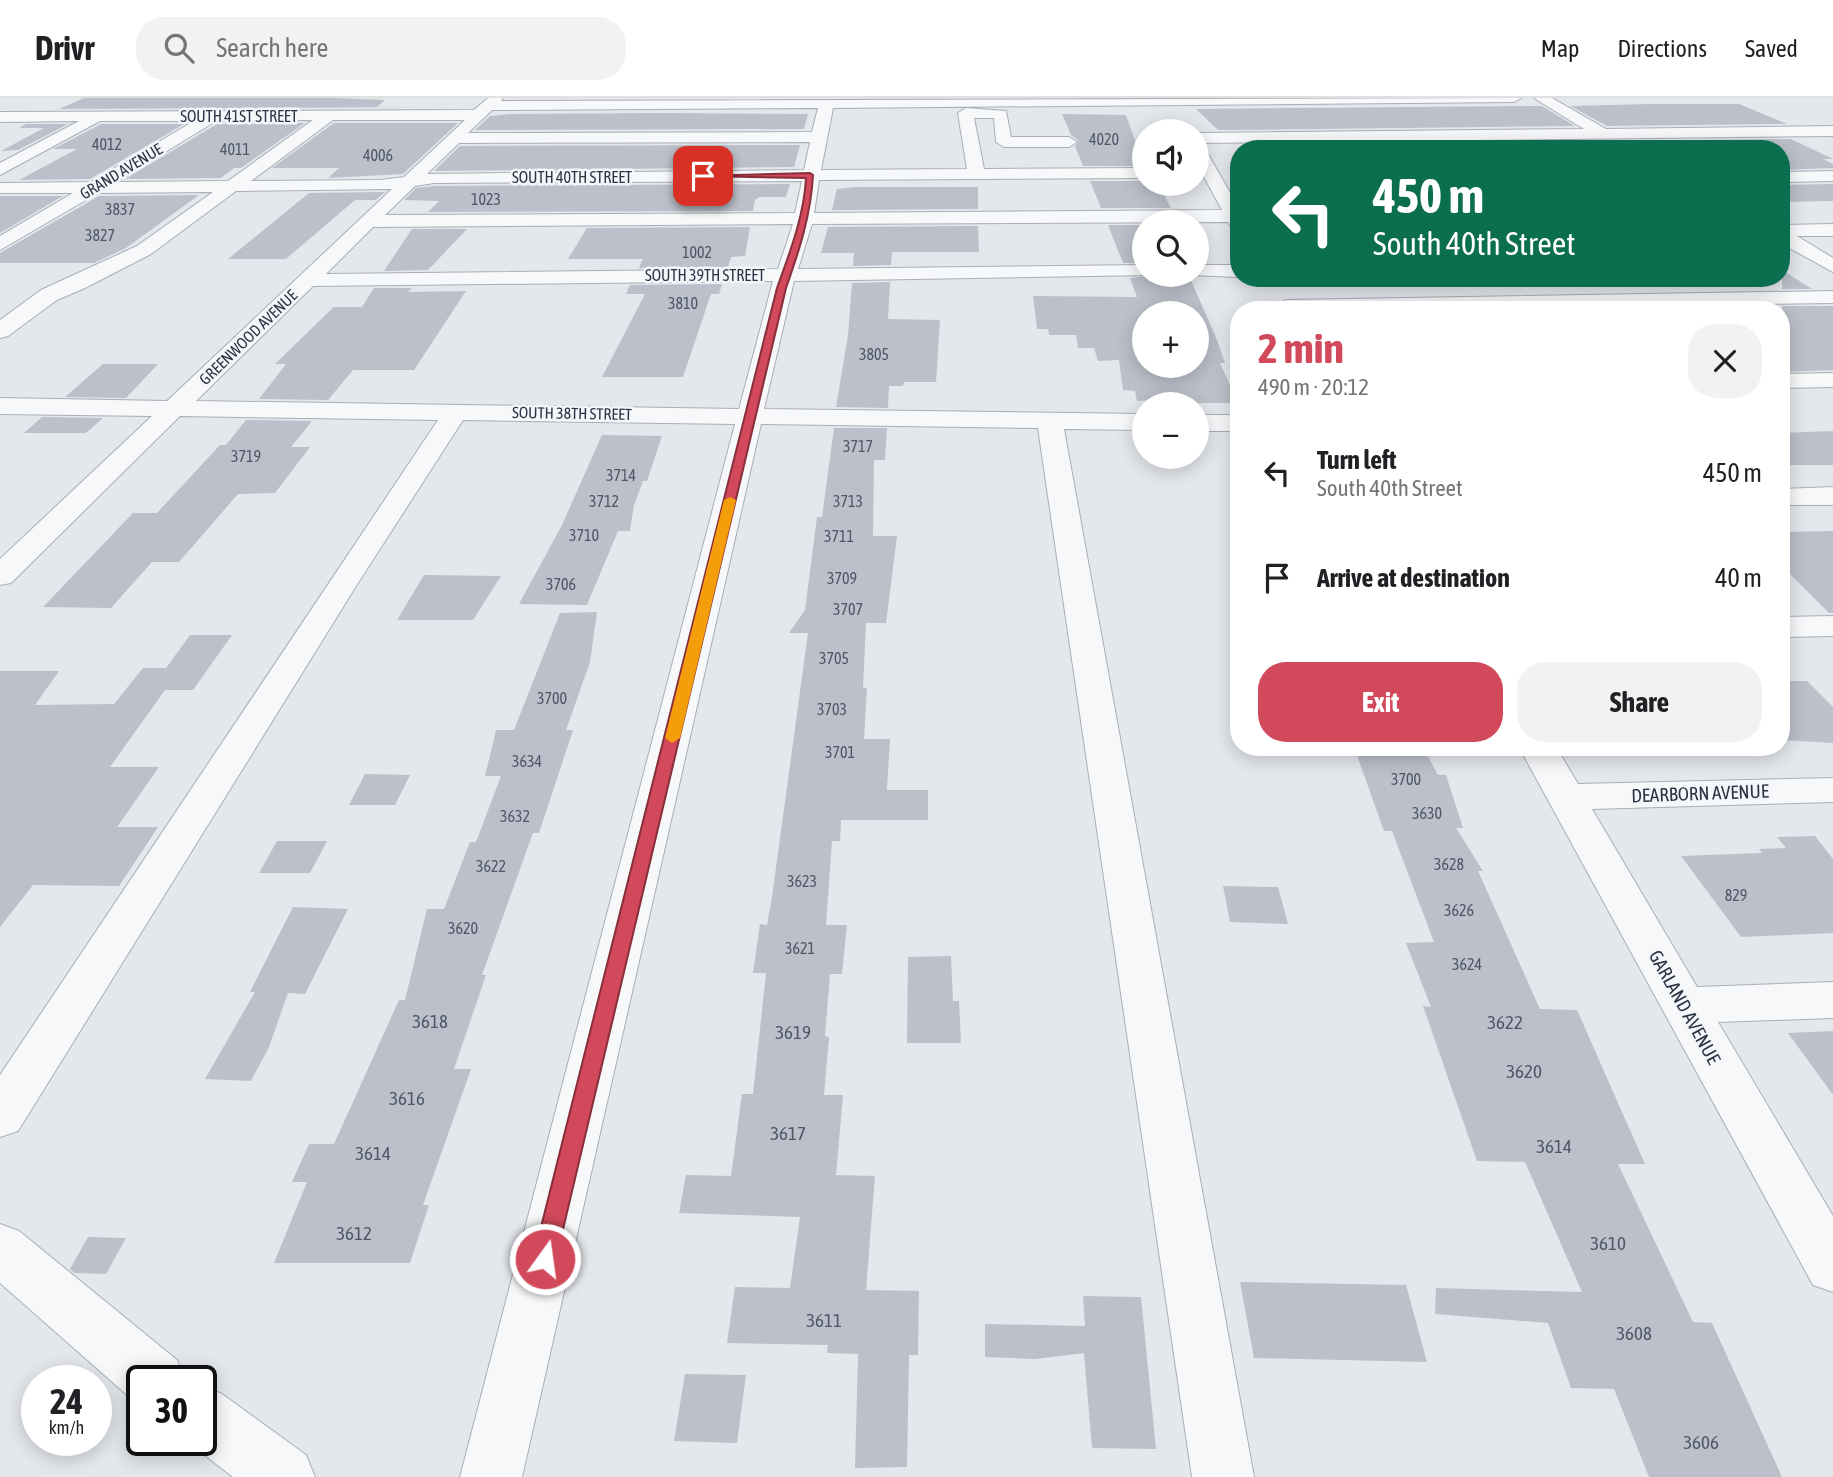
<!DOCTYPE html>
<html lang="en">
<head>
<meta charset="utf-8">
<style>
  body { margin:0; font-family:"Asap Condensed",sans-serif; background:#f2f2f2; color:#202124; height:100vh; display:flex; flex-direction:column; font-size:26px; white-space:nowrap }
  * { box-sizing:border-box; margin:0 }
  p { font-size:23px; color:#757577 }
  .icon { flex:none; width:38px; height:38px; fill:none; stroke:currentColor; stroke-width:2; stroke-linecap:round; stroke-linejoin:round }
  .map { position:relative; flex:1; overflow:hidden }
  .panel { position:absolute; left:1230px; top:203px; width:560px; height:455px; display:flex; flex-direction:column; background:#fff; border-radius:28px; box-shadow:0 4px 18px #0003 }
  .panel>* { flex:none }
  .guide { position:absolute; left:1230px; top:42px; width:560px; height:147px; border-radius:28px; box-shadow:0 4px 18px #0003; background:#0b6e4f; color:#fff; overflow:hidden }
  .buttons { position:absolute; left:1132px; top:21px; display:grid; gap:14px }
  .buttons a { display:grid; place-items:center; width:77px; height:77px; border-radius:50%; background:#fff; box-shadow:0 4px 18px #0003; font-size:35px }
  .speed { position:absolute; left:21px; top:1267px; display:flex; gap:14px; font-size:35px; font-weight:700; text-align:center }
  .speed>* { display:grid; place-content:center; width:91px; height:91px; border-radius:50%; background:#fff; box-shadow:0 4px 18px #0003; line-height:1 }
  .speed small { font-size:18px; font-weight:400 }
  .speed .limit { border:4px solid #111; border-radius:10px; background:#fff; color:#111 }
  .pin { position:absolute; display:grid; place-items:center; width:60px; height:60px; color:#fff; margin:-30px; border-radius:14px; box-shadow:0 4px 10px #0006 }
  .me { position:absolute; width:77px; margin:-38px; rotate:14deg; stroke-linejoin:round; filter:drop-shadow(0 0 5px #0008) }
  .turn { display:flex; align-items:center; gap:24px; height:147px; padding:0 28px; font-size:32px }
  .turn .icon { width:91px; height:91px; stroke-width:2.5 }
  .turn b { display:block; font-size:49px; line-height:60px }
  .round { display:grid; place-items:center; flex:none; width:74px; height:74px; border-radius:28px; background:#f2f2f2 }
  .head { display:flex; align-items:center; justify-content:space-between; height:119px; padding:0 28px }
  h1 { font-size:42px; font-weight:700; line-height:52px; color:#d1495b }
  .button { display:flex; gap:14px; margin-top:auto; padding:14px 28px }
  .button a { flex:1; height:80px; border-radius:28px; background:#d1495b; color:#fff; font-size:28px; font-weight:700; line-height:80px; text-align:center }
  .button a+a { background:#f2f2f2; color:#202124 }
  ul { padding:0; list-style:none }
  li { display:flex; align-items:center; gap:21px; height:105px; padding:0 28px }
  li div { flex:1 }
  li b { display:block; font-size:26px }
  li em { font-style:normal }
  header { display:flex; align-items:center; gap:42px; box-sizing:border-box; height:98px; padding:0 35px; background:#fff; border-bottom:2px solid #e0e0e0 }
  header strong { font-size:33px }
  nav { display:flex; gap:38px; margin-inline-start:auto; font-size:24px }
  .search { width:490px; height:63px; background:#f2f2f2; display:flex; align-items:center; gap:18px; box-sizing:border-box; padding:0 24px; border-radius:28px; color:#757577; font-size:26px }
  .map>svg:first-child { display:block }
  .building { fill:#bbc0ca; fill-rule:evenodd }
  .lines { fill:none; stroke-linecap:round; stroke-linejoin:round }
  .minor-casing { stroke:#a9aeb7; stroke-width:2 }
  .minor { fill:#f7f8fa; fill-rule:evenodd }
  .route { fill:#d1495b; stroke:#882f3b; stroke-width:2 }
  .slow { fill:#f59e0b }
  .labels { text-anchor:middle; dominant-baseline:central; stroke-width:5; stroke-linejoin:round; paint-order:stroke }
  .far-street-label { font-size:16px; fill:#2b3445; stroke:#f4f6f9 }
  .number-label { font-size:16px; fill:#4f5766 }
  .street-label { font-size:19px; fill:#2b3445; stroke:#f4f6f9 }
  .near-number-label { font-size:19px; fill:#4f5766 }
</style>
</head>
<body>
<header>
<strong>Drivr</strong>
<div class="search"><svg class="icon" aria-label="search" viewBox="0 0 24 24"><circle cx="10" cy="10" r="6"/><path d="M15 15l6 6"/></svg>Search here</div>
<nav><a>Map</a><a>Directions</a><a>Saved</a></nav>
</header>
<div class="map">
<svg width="1833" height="1379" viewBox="0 0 1833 1379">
  <rect width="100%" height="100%" fill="#e4e7ec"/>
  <!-- building -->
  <g class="building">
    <polygon points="84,0 334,0 385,2 377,9 425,9 59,11"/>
    <polygon points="1651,6 1739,6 1787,26 1607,28 1570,8"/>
    <polygon points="1536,8 1542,8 1575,28 1218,32 1196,11"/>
    <polygon points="511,16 662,15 808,16 804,31 475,32 490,18"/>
    <polygon points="1062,16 1126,17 1144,68 1083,68 1075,48 1079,43 1071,37"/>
    <polygon points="305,25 241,70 234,70 221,80 125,81 217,26"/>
    <polygon points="334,25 458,25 403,76 328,80 339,70 272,70"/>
    <polygon points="26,26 68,26 18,52 1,53 44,30 19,30"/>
    <polygon points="101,26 184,26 90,81 19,82 77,51 53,51"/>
    <polygon points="1791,41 1833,61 1823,61 1833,66 1833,70 1782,72 1782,51 1706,51 1692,43 1347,46"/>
    <polygon points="800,47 794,69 434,73 460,48"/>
    <polygon points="1144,83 1144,86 1158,86 1171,110 1101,110 1090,83"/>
    <polygon points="790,86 786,99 759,99 755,102 753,113 428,114 439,103 404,102 416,90 434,88"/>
    <polygon points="1782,87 1833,86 1833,103 1782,104"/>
    <polygon points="854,89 978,89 978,111 832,112 837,91"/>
    <polygon points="385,94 376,102 355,102 286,161 228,161 309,95"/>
    <polygon points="199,97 126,150 94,165 0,165 0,155 99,98"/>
    <polygon points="0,98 63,98 0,135"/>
    <polygon points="1108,127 1144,127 1144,165 1123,165"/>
    <polygon points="978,128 979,154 892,154 891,167 853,168 854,155 821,155 828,129"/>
    <polygon points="750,129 745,158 731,159 728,169 639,170 643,161 568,161 587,130"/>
    <polygon points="412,131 467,131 428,172 384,173"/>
    <polygon points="1782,172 1812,191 1782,191"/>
    <path d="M1155 177H1187L1190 180 1217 242 1225 265H1220L1238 305H1193L1191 300 1137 303 1135 293 1123 292 1119 262 1098 263 1094 250H1078L1076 237H1049L1048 231H1037L1033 198 1137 199 1130 180ZM1144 215H1197V268H1144Z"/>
    <polygon points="890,184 888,221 940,222 936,284 904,284 903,288 889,288 888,310 836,309 848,237 852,185"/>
    <polygon points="722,186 719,196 711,196 683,279 602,279 645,196 626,196 630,187"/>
    <polygon points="374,190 412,190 408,194 466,193 414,272 353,272 328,302 259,301 286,266 275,266 312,230 334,209 362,209"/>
    <polygon points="1782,208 1833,208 1833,272 1782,274"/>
    <polygon points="103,266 158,266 126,300 65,299"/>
    <polygon points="42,319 103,320 86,335 24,335"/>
    <polygon points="246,322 312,323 291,349 310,349 275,395 238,396 179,464 152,464 111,510 43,509 133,415 157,415 220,347 226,347"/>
    <polygon points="834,330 887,330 885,362 874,362 873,438 897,438 886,525 866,525 863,590 867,590 864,641 890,641 887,692 928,692 928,722 841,722 840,743 832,743 826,827 847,827 842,876 830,876 825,938 829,939 824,997 843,997 836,1077 875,1078 866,1192 919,1193 918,1257 909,1257 907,1369 855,1370 858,1256 827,1255 828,1247 727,1245 735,1189 790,1190 800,1119 679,1115 686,1077 731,1078 742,996 753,996 766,875 753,875 760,826 767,827 772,799 808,535 789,535 805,512 817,419 822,419"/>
    <polygon points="1833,333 1833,367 1782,367 1782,335"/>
    <polygon points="602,337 662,338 647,383 643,383 634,407 630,433 618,433 587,507 519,506 562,427"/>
    <polygon points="1833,433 1833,515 1829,515 1782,468 1782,434"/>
    <polygon points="424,477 501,478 473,522 397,522"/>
    <polygon points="597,514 590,564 566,632 573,632 539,735 533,735 482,877 486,877 454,971 471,971 423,1107 429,1107 410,1165 274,1165 307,1084 292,1084 309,1046 334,1046 399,902 405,902 427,811 444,811 470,744 476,744 501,678 485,678 496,632 514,632 560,515"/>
    <polygon points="190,537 232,537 193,592 165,592 110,669 159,669 117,729 158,729 119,788 33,787 0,829 0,573 59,573 35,607 114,606 143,570 166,570"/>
    <polygon points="1782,583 1807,583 1833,609 1833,645 1782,642"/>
    <polygon points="1354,649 1423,649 1438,677 1446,677 1463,730 1456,730 1483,773 1478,773 1540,911 1577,912 1645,1066 1618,1066 1693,1224 1712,1225 1782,1379 1649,1379 1614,1291 1571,1290 1548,1225 1435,1216 1436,1190 1582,1194 1525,1064 1477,1063 1423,908 1431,909 1406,845 1434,844 1392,733 1384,733"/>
    <polygon points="365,676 410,677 395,707 349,707"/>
    <polygon points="1815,738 1833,761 1833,835 1741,839 1681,758 1762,755 1759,751 1786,750 1777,739"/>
    <polygon points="277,743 327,743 310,775 259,775"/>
    <polygon points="1223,788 1278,789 1288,826 1230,824"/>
    <polygon points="293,809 348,811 305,896 288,895 269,949 251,983 205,981 255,894 250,894"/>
    <polygon points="951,858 953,903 959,903 961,945 907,945 908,859"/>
    <polygon points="1833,933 1833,997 1788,935"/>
    <polygon points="88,1139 126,1140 106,1176 75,1175 70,1171"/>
    <polygon points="1240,1184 1406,1187 1427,1264 1254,1260"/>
    <polygon points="1083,1198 1141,1199 1156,1351 1092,1350 1084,1255 1035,1261 985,1259 985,1226 1085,1228"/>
    <polygon points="685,1276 746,1277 737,1345 674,1343"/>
  </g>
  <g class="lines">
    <defs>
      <g id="minor">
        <path d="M488 0H503L501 3 1521 0 1514 4 833 10 821 72 967 71 958 15 966 10 1006 13 1011 39H1069L1077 44 1069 49H1004L996 44 994 20H974L984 71 1144 70V80L819 82 814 115 1222 112 1197 66V46L1205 51 1239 110V132L1232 130 1228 124 812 126 798 171 1144 167V177H1152L794 183 764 311 1144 316V332L1064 331 1254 1379H1192L1038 330 761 326 522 1379H460L735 326 463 322 358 485 18 1033 0 1039V977L438 322 180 318 11 485 0 487V461L152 318 0 316V300L167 303 392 91 236 93 151 156 85 190 57 202 8 238 0 240V222L41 192 137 148 213 94 98 95 0 152V138L73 95H0V85L91 84 194 23H100L0 77V65L79 23 0 24V14L474 12ZM818 10 812 34 468 35 492 12ZM313 22 228 83 116 84 216 23ZM333 22H465L404 79 380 82 251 83ZM810 44 804 72 427 76 459 45ZM802 83 795 115 385 117 415 88 434 85ZM793 126 778 171 326 176 373 129ZM773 183 739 311 196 303 313 188Z"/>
        <polygon points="1534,0 1552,0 1606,31 1833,28 1833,38 1197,45 1197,35 1584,31"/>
        <polygon points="1833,73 1833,83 1782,84 1782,74"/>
        <polygon points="1833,126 1833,138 1797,138 1833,160 1833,174 1782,146 1782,127"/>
        <polygon points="1197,167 1239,167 1239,179 1190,177 1197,177"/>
        <polygon points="1833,193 1833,205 1277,212 1275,209 1286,202"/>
        <polygon points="1833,275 1833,289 1782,290 1782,276"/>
        <rect x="1197" y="317" width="42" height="16"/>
        <polygon points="1833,389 1833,407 1782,407 1782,391"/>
        <polygon points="1833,518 1833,538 1782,539 1782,519"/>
        <polygon points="1519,649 1556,649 1578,686 1833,680 1833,704 1592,711 1697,889 1833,884 1833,920 1718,924 1833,1118 1833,1194 1813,1187"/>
        <polygon points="0,1126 19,1133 177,1262 185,1283 142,1283 142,1306 135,1304 0,1185"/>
        <polygon points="201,1287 222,1296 306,1357 315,1379 233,1379 185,1342 201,1342"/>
      </g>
    </defs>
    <!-- minor casing -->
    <use href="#minor" class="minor-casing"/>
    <!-- minor -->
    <use href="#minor" class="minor"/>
  </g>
  <!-- route -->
  <path class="route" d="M810 75 813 77C811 117 799 153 786 190L556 1161 553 1169 545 1172 537 1169 533 1161 777 190C790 154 804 118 806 80L699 78Z"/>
  <!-- slow -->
  <polygon class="slow" points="730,399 736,402 680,640 672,645 665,640 724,402"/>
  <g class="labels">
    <!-- far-street labels -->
    <g class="far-street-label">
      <text x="239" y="18">SOUTH 41ST STREET</text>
      <text transform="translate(121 73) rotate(-31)">GRAND AVENUE</text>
      <text x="572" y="79">SOUTH 40TH STREET</text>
      <text x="705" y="177">SOUTH 39TH STREET</text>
      <text transform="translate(248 239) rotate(-44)">GREENWOOD AVENUE</text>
      <text transform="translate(572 315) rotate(1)">SOUTH 38TH STREET</text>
    </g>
    <!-- number labels -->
    <g class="number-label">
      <text x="1104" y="41">4020</text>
      <text x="107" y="46">4012</text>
      <text x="235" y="51">4011</text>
      <text x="378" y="57">4006</text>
      <text x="486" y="101">1023</text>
      <text x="120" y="111">3837</text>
      <text x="100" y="137">3827</text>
      <text x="697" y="154">1002</text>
      <text x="683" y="205">3810</text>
      <text x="874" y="256">3805</text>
      <text x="858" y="348">3717</text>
      <text x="246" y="358">3719</text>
      <text x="621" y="377">3714</text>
      <text x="604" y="403">3712</text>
      <text x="848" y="403">3713</text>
      <text x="584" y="437">3710</text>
      <text x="839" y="438">3711</text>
      <text x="842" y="480">3709</text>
      <text x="561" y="486">3706</text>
      <text x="848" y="511">3707</text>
      <text x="834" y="560">3705</text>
      <text x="552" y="600">3700</text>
      <text x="832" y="611">3703</text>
      <text x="840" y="654">3701</text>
      <text x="527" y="663">3634</text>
      <text x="1406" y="681">3700</text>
      <text x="1427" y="715">3630</text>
      <text x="515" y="718">3632</text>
      <text x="1449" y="766">3628</text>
      <text x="491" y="768">3622</text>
      <text x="802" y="783">3623</text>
      <text x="1736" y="797">829</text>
      <text x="1459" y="812">3626</text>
      <text x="463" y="830">3620</text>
      <text x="800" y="850">3621</text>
      <text x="1467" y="866">3624</text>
    </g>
    <!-- street labels -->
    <g class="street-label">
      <text transform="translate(1700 695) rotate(-2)">DEARBORN AVENUE</text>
      <text transform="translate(1685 909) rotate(61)">GARLAND AVENUE</text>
    </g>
    <!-- near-number labels -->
    <g class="near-number-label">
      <text x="430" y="923">3618</text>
      <text x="1505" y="924">3622</text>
      <text x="793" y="934">3619</text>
      <text x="1524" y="973">3620</text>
      <text x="407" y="1000">3616</text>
      <text x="788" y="1035">3617</text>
      <text x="1554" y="1048">3614</text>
      <text x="373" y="1055">3614</text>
      <text x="354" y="1135">3612</text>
      <text x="1608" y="1145">3610</text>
      <text x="824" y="1222">3611</text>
      <text x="1634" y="1235">3608</text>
      <text x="1701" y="1344">3606</text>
    </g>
  </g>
</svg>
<div class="buttons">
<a><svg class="icon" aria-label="sound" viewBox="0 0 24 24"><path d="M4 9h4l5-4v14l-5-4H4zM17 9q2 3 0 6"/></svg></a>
<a><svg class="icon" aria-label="search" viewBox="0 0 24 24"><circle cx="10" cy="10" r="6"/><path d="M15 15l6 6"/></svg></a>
<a>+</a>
<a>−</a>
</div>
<div class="speed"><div>24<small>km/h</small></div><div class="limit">30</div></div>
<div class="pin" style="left:703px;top:78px;background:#d93025"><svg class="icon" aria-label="arrive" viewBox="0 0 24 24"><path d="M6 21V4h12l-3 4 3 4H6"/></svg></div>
<svg class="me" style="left:545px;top:1161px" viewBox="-20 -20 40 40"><circle r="17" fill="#d1495b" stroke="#fff" stroke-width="3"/><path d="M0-11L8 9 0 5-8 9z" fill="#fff"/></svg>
<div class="guide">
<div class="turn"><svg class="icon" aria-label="left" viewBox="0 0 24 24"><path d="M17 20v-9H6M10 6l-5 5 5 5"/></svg><div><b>450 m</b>South 40th Street</div></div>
</div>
<section class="panel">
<div class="head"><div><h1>2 min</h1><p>490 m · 20:12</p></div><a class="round"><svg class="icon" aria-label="close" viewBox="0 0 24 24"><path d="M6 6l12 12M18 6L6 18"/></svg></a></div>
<ul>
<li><svg class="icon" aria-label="left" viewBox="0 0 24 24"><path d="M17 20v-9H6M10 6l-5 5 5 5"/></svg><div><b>Turn left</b><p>South 40th Street</p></div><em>450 m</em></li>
<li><svg class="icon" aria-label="arrive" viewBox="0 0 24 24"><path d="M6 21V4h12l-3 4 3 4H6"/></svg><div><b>Arrive at destination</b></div><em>40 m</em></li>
</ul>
<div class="button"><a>Exit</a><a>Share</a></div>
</section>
</div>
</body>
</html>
